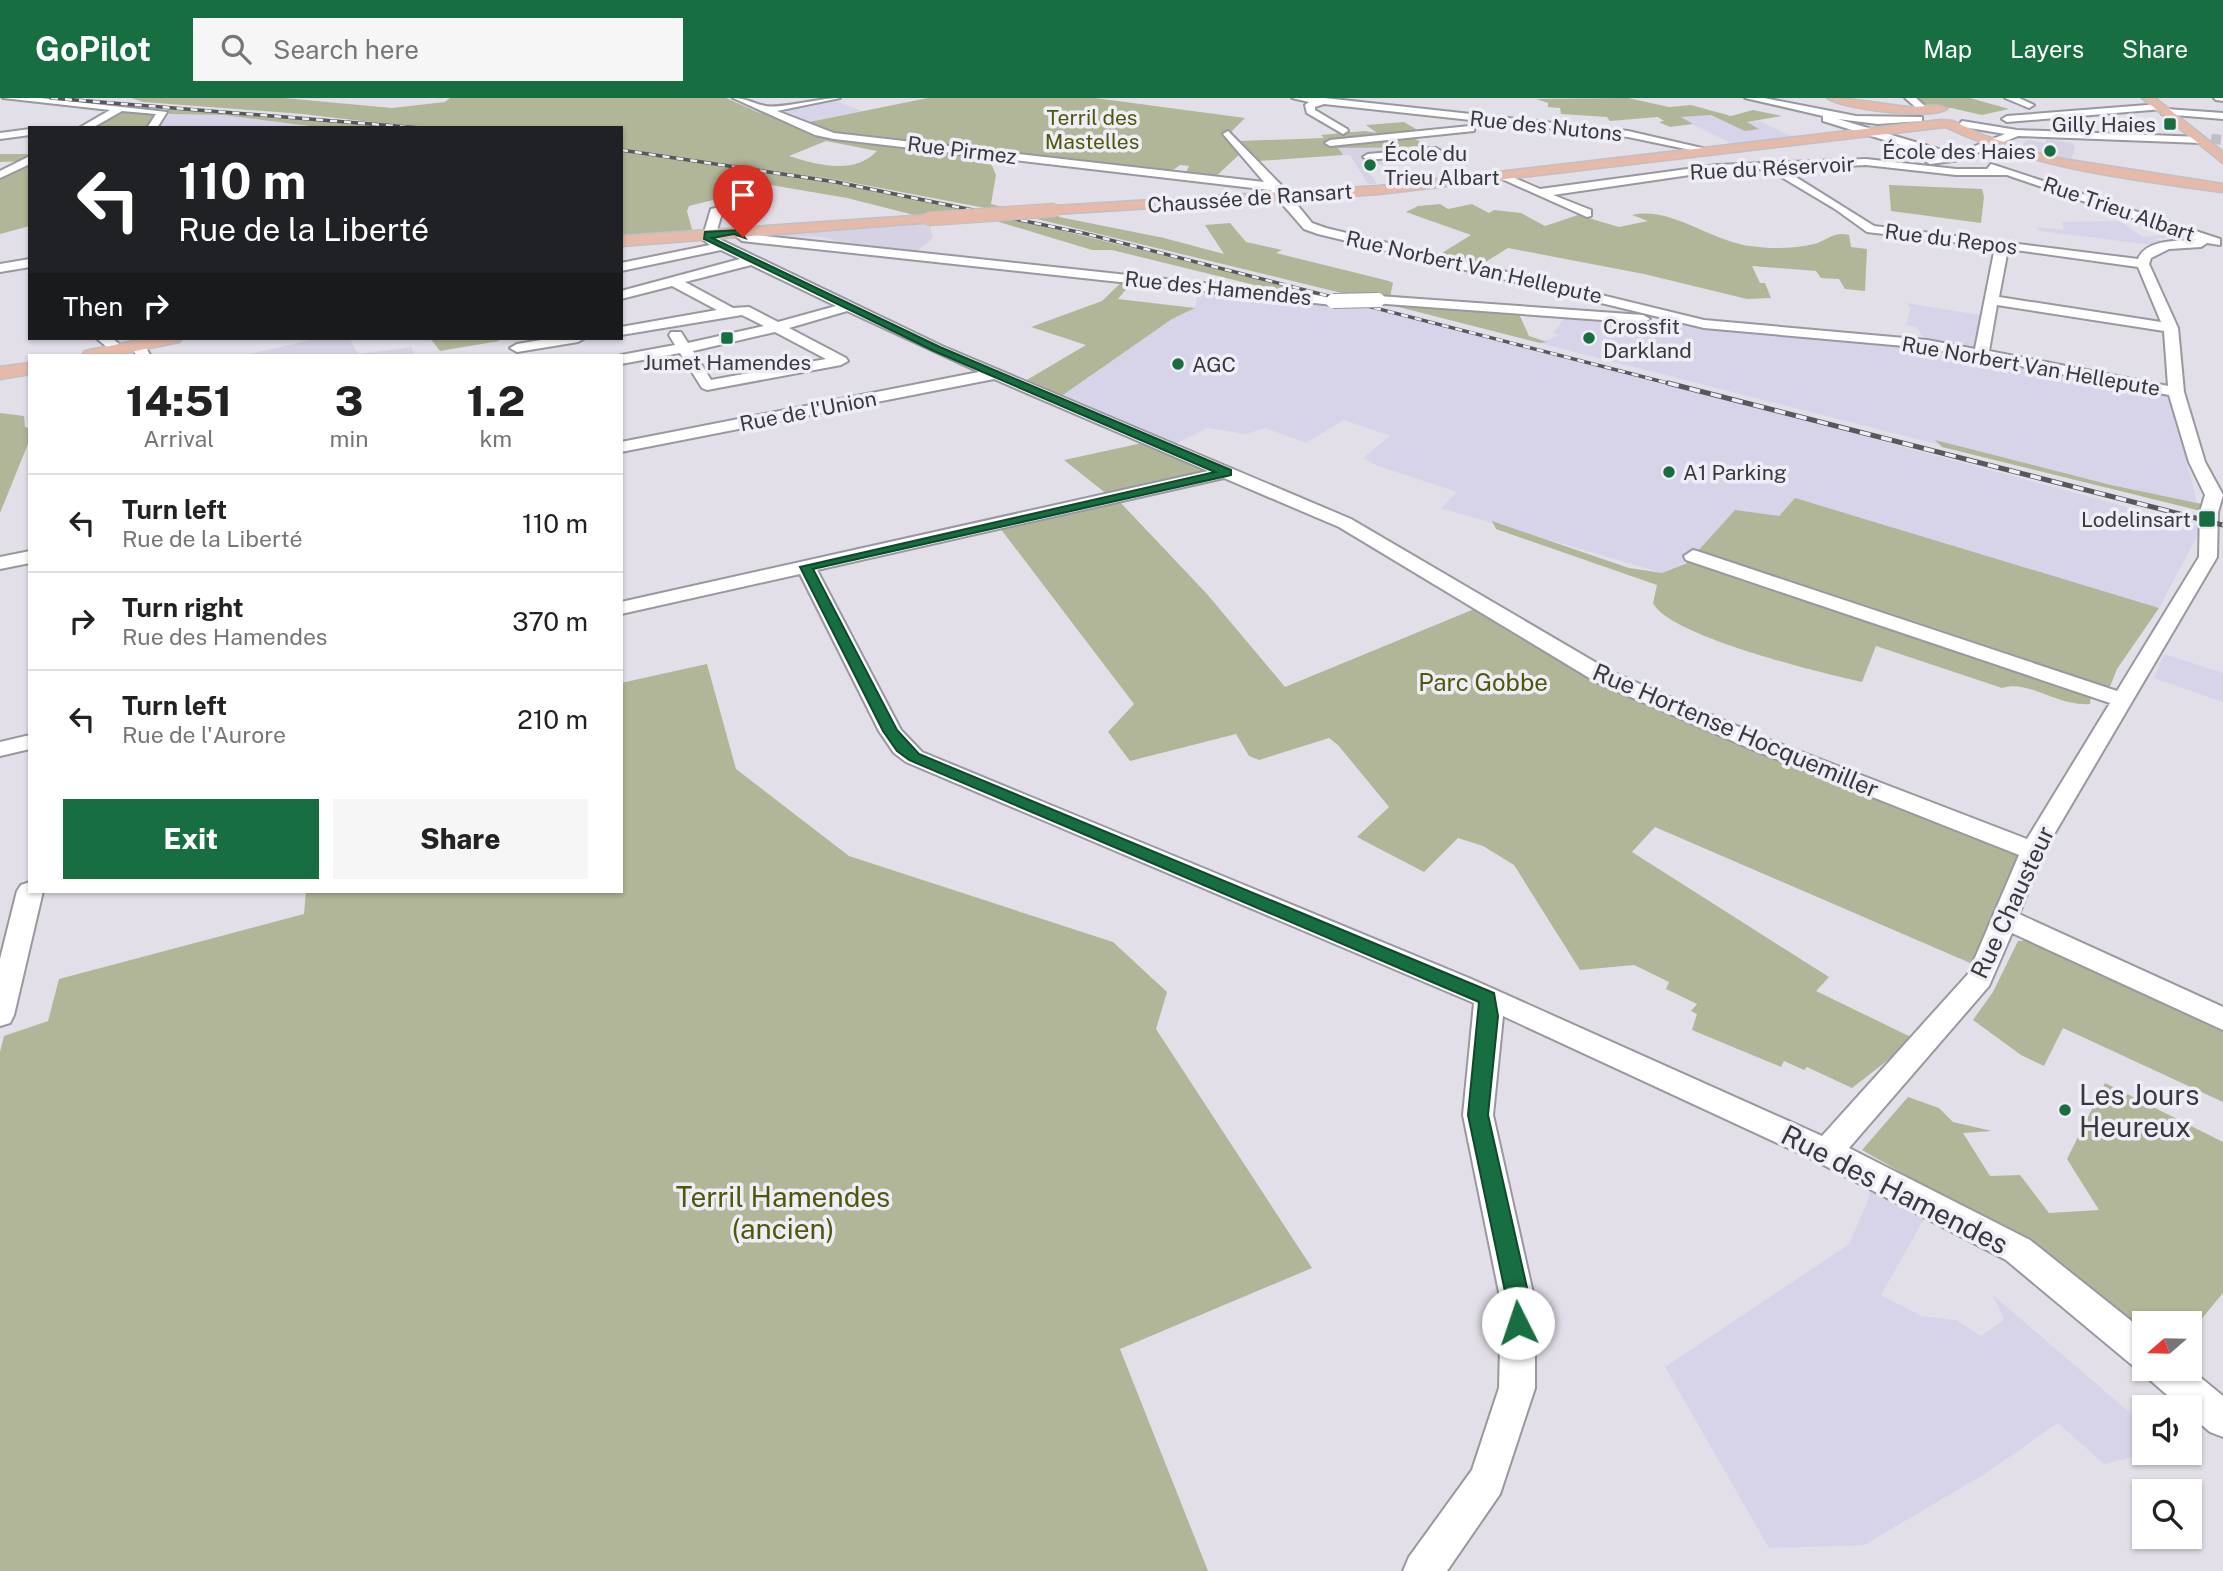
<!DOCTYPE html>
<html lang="en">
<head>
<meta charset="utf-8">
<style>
  body { margin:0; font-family:"Public Sans",sans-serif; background:#f6f6f6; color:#222; height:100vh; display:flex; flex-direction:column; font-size:26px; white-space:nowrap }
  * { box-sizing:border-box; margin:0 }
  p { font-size:23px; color:#767676 }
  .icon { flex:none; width:38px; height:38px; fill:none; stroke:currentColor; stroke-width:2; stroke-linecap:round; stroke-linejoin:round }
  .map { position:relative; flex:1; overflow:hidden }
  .details { position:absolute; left:28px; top:256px; width:595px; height:539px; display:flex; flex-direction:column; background:#fff; border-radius:0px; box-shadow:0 2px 5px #0004 }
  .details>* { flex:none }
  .guide { position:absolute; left:28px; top:28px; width:595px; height:214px; border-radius:0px; box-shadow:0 2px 5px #0004; background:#202124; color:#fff; overflow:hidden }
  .needle { width:46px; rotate:250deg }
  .tools { position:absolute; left:2132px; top:1213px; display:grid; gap:14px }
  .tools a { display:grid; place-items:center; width:70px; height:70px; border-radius:0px; background:#fff; box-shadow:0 2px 5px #0004; font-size:35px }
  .pin { position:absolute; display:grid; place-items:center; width:60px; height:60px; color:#fff; margin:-72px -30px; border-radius:50% 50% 50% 0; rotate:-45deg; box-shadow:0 0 7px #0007 }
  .pin .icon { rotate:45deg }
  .me { position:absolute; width:77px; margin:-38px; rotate:356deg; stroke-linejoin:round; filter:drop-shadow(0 0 5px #0008) }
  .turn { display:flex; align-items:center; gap:24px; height:147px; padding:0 35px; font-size:32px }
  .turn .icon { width:91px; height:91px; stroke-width:2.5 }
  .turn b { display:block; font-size:49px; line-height:60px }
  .then { display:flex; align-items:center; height:66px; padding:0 35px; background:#0003; gap:14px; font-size:26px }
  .eta { display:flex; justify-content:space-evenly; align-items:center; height:119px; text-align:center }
  .eta b { font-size:42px; font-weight:800; line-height:49px }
  .action { display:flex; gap:14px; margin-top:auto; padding:14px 35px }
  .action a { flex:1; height:80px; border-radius:0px; background:#176e40; color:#fff; font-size:28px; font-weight:800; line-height:80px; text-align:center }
  .action a+a { background:#f6f6f6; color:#222 }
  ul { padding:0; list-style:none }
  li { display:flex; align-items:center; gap:21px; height:98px; padding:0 35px; border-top:2px solid #e0e0e0 }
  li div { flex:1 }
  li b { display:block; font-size:26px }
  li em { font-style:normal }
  header { display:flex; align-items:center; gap:42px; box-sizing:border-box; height:98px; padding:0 35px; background:#176e40; color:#fff }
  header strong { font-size:33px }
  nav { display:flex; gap:38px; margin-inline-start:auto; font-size:24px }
  .search { width:490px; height:63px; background:#f6f6f6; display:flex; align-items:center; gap:18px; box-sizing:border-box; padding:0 24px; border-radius:0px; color:#767676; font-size:26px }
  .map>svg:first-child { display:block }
  .built { fill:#d7d2e3 }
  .industrial { fill:#d7d4ea }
  .green { fill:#b2b698; fill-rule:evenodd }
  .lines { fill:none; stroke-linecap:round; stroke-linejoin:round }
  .minor-tunnel { stroke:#c0bec6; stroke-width:10; stroke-dasharray:10 5; stroke-linecap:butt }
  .minor-casing { stroke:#9997a0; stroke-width:4 }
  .major-casing { stroke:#c0bfc1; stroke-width:3 }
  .minor { fill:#fff; fill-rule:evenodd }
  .major { fill:#e5baab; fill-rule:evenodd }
  .rail-far1-casing { stroke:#58575c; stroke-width:3.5 }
  .rail-casing { stroke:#58575c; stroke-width:5 }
  .rail-far1 { stroke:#efedf6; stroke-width:2.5; stroke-dasharray:7; stroke-linecap:butt }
  .rail { stroke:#efedf6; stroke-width:3.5; stroke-dasharray:11; stroke-linecap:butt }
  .minor-bridge-casing { stroke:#9997a0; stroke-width:16; stroke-linecap:butt }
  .major-bridge-casing { stroke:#c0bfc1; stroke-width:15; stroke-linecap:butt }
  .minor-bridge { stroke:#fff; stroke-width:14 }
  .major-bridge { stroke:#e5baab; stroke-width:13 }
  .route { fill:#176e40; stroke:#0f482a; stroke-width:2 }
  .poi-dot { fill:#176e40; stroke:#efedf6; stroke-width:2.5 }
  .labels { text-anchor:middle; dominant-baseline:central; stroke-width:7; stroke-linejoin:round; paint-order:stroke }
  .far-park-label { font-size:21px; fill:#51560b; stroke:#efedf6 }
  .far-poi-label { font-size:21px; fill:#39383c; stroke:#efedf6; text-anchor:start }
  .far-street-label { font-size:21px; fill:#39383c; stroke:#efedf6 }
  .park-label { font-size:24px; fill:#51560b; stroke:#efedf6 }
  .street-label { font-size:24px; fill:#39383c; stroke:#efedf6 }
  .near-poi-label { font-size:28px; fill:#39383c; stroke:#efedf6; text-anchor:start }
  .near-street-label { font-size:28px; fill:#39383c; stroke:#efedf6 }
  .near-park-label { font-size:28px; fill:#51560b; stroke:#efedf6 }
</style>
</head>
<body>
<header>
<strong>GoPilot</strong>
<div class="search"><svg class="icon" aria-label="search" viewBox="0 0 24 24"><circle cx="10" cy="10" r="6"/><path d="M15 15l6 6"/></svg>Search here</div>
<nav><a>Map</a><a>Layers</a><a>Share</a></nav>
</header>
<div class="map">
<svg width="2223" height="1473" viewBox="0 0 2223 1473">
  <rect width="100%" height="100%" fill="#e2dfe9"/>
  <!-- built -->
  <g class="built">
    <polygon points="2047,41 2073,45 2075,50 2070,65 2018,51 2027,42 2045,45"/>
    <polygon points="1427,47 1448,58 1401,64 1401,66 1364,67 1377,86 1368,86 1350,57 1343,57 1337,50 1384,48 1393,51"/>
    <polygon points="929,123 933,140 913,156 838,146 837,143 823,139 773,138 773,133"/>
    <polygon points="319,240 349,240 358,256 412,249 414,257 245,257"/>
  </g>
  <!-- industrial -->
  <g class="industrial">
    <polygon points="836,3 862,13 808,24 785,14"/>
    <polygon points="1722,15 1740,24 1759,23 1802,43 1736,48 1679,19"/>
    <polygon points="169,16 223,17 325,30 152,30"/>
    <polygon points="2119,123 2143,139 2163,137 2182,139 2149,141 2179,144 2161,148 2040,133 2035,129 2064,132 2062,124"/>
    <polygon points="1208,191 1387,211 2202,429 2159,510 1795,401 1779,418 1662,475 1441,410 1457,394 1378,368 1363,360 1390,338 1344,322 1306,345 1265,330 1246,336 1208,330 1173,347 1060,299 1172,221 1195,210 1198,196"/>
    <polygon points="1906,205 1987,218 1973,251 1925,242 1917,229 1906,227 1911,210"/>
    <polygon points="1562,219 1830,237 1931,250 2169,295 2197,405 2111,387 1937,344 1940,347 1540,245 1560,237 1553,235 1563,222"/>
    <polygon points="2164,556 2223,575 2223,604 2154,580"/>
    <polygon points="1871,1087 1924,1121 1881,1197 1921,1218 1956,1222 1981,1238 2004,1222 1993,1197 2144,1327 2144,1354 2149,1355 2104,1366 2058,1325 1983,1377 1864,1447 1769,1450 1665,1269 1849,1146 1868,1102"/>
  </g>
  <!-- green -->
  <g class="green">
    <path d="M131 0H284L392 10 445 4 450 0H726L760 15H768L799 26 928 0H1095L1245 20 1229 36 1241 55 1213 81 1200 76 1185 77 1189 68 1180 67 1169 75 1051 59 988 58 996 77 991 106 1014 112 1001 113 807 76 978 111 922 119 847 100 771 87 760 97 721 100 689 108 687 113 693 135 621 141V30H325L223 17 169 16 167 11 395 27 303 16 143 4ZM826 43 877 53C855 77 816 67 789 58Z"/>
    <polygon points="1628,0 1669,9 1691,7 1731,18 1753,12 1782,18 1747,24 1759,31 1745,33 1711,17 1681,19 1693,26 1670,29 1659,24 1664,23 1658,19 1610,23 1607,19 1561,16 1560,10 1548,9 1548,5 1536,1"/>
    <polygon points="1913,0 1970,0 2009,11 1982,17 1951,10 1921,8"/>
    <polygon points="121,9 162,14 151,30 85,30"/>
    <path d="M1404 24 1421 34 1409 38 1427 47C1397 51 1368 49 1338 50L1343 57 1259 63 1239 43 1324 40 1321 37 1365 33 1377 35 1366 27Z"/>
    <polygon points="0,56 30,56 30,128 0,136 0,76 24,63 0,64"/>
    <polygon points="1889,87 1982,91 1984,99 1981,125 1891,113"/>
    <path d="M1440 106 1448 111 1472 106 1489 115 1494 112 1521 115 1545 128 1578 117 1619 129 1648 123 1632 117C1671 108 1710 143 1750 148 1770 151 1794 151 1814 146 1828 142 1834 133 1849 137L1851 149 1867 151 1865 193 1845 191 1839 181 1821 180 1816 173 1752 168 1760 185H1765L1771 200 1747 201 1644 176 1508 150 1479 168 1437 158 1471 137 1406 114 1418 108Z"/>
    <polygon points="1057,115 1059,119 1164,140 1224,156 1205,127 1230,125 1246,144 1282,152 1276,155 1389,183 1393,185 1390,199 1362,200 1025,118"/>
    <polygon points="1007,119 1340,201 1303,199 1112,152 1092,152 986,120"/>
    <polygon points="1124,182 1133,183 1118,201 1195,210 1172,221 1060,299 1025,283 1086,247 1031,229 1102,203"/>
    <polygon points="1379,204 1519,216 1529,238 1547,244 1540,245"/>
    <polygon points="430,240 495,240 499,243 440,253"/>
    <polygon points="0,315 24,318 25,329 30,330 30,341 0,415"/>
    <polygon points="1935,342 2111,387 2202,406 2201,413 1942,349"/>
    <polygon points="1147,344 1203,371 1202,377 1108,397 1064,362"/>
    <path d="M1795 400 2159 510 2117 571 2105 601 2091 598 2090 606C2057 609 2029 581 2002 590L1876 548 1862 584C1821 575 1669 538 1653 505L1657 487 1496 431 1492 423 1629 470 1662 475 1687 465 1735 412 1779 418Z"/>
    <polygon points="1119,403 1207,496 1285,589 1484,507 1604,579 2033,753 1984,871 1655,729 1632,754 1829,879 1816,893 1915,941 1852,990 1807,969 1804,972 1784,963 1781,969 1692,932 1697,916 1691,913 1697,906 1666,891 1669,884 1634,867 1580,872 1514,767 1483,748 1458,740 1424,774 1357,739 1389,709 1338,647 1329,640 1259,662 1249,658 1236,636 1130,663 1108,634 1134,606 1000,430"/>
    <polygon points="707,566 736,671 849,758 1113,844 1167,894 1156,931 1312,1170 1120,1251 1208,1473 0,1473 0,954 4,938 48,923 59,881 304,816 306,793 621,793 621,585"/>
    <polygon points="2036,842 2223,931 2223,1004 2063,930 2044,968 2021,957 1973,922 1993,894 2018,843"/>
    <polygon points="2105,985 2223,1044 2223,1195 2189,1236 2189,1225 2144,1225 2144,1242 1960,1108 1862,1052 1908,999 1939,1010 1953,1024 1992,1033 1963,1035 1990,1078 2020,1077 2049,1115 2099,1112 2067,1061"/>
  </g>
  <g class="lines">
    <!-- minor-tunnel -->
    <polyline class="minor-tunnel" points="2211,41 2223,42"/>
    <defs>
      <g id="minor">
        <polygon points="3,0 40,0 167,14 157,30 147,30 156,16 122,13 92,30 79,30 110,12"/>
        <path d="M733 0C746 0 754 6 766 8 780 11 820 0 840 0L777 13 834 35 1264 84 1223 36 1228 33 1281 87 1312 125 1326 130 1704 222 1927 242 1975 251 1995 149 1867 134 1835 111 1768 71 1717 73 1553 97 1591 112V118L1587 119 1493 77 1503 75 1540 91 1717 67 1866 61 1956 71H1987L1991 66 2220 141V147L2207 145 2201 149 2169 151 2151 160 2149 166 2178 230 2184 294 2205 364 2223 397 2218 414 2217 459 2046 750 2019 816 2223 909V932L2012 835 1989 888 1849 1050 2030 1142 2144 1233V1270H2189L2223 1298V1339L2210 1334 2189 1316V1309H2181L2150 1282 2145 1271 2132 1267 2006 1162 1816 1063 1503 918 1493 1017 1535 1204V1290L1500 1396 1447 1473H1403L1409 1459 1472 1372 1499 1290 1501 1204 1463 1017 1474 905 906 664 894 655 879 633 800 476 621 516V504L1208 373 994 281 621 354V344L979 274 847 213 789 230 846 260 848 263 841 267 707 292 702 290 680 255 621 266V257L675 247 669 237 671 234H681L688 245 764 228 742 217 621 237V229L717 212 672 188 621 201V193L740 161 721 152 621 173V165L710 147 702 141 711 111 729 107 735 111 722 115 715 139 942 248 1351 421 1612 574 1767 641 2027 741 2110 605 1686 462 1684 458 1693 452 1700 454 2117 593 2199 459 2200 414 2205 397 2189 364 2169 297 1927 250 1704 230 1318 136 1304 131 1270 92 834 41 815 37ZM1866 67 1956 77H2007L2196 142C2178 143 2146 141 2138 161L1874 128 1783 71ZM2008 151 2138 169 2161 224 1999 199ZM751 167 836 208 778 224 749 209 733 210 685 184ZM1997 207 2164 233 2168 288 1989 253ZM775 234 826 261 711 282 693 253ZM1224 380 1339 429 1596 584 1751 651 2019 757 1968 876 1822 1038 1469 880 922 654 901 632 817 472Z"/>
        <polygon points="1292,0 1324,0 1628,33 1715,53 1710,56 1628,39 1324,6 1315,9 1315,12 1347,31 1348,33 1343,36 1307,15 1305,7 1309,4"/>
        <polygon points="1745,0 1764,0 1856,18 1922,19 1922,23 1878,26 1838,21 1955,56 2005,36 1958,28 1962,23 2017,32 2201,39 2206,42 2201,45 2018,38 1960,62 1930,66 1925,63 1926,61 1939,59 1823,23 1823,18"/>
        <polygon points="1905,0 1916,0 1927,10 1919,12"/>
        <polygon points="2005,0 2019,0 2034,7 2029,10"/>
        <polygon points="2214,0 2223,0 2223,3 2216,2"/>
        <polygon points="2160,6 2163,11 2007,24 2002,21 2007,18"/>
        <polygon points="2166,11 2223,15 2223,21 2162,16"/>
        <polygon points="1470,28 1474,29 1474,33 1330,48 1325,45 1330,42"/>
        <polygon points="30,31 30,37 0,41 0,35"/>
        <polygon points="1436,50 1441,53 1440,55 1368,62 1363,59 1368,56"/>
        <polygon points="30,58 30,66 0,80 0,73"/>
        <polygon points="736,130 746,136 1333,199 1340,203 1333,207 742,143 730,134"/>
        <polygon points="30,161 30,169 0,174 0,166"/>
        <polygon points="1378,198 1643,217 1650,221 1643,225 1373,205 1371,202"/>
        <polygon points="96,240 112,240 125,251 123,254 113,254"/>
        <polygon points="553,240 585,240 578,244 517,254 510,250 517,246"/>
        <polygon points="138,243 143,244 150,257 136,257 131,247"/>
        <polygon points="30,453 30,465 0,471 0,459"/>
        <polygon points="30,637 30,651 0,658 0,644"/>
        <polygon points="30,784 30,793 43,793 14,917 10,925 0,928 0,861 17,793 21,787"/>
      </g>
      <g id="major">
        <path d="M1827 0C1856 0 1882 7 1910 9 1922 10 1937 4 1947 11 1932 22 1842 11 1827 0Z"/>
        <polygon points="2142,0 2155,0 2223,54 2223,65"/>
        <path d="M1941 22 1953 23 1985 38 2050 59 2223 86V94C2127 81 2033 70 1945 29L1379 96 1055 116 1048 112 1055 108 1379 88Z"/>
        <polygon points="928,117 933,118 933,124 621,148 621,138"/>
        <polygon points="149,240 182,240 179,244 116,257 82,257 85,253"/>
        <polygon points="30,265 30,276 0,281 0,269"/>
      </g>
    </defs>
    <!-- minor casing -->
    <use href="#minor" class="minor-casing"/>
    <!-- major casing -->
    <use href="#major" class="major-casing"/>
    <!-- minor -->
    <use href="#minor" class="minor"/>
    <!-- major -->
    <use href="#major" class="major"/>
    <defs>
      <g id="rail-far1">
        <polyline points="51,0 420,30"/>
        <polyline points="621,52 836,84 1083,135 1675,287"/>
      </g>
      <polyline id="rail" points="1668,285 2223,427"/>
    </defs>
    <!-- rail-far1 casing -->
    <use href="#rail-far1" class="rail-far1-casing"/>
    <!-- rail casing -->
    <use href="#rail" class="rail-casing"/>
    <!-- rail-far1 -->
    <use href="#rail-far1" class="rail-far1"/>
    <!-- rail -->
    <use href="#rail" class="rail"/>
    <defs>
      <polyline id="minor-bridge" points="1333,203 1378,202"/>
      <polyline id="major-bridge" points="928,121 1055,112"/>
    </defs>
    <!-- minor-bridge casing -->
    <use href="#minor-bridge" class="minor-bridge-casing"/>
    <!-- major-bridge casing -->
    <use href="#major-bridge" class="major-bridge-casing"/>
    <!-- minor-bridge -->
    <use href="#minor-bridge" class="minor-bridge"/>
    <!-- major-bridge -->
    <use href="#major-bridge" class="major-bridge"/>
  </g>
  <!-- route -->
  <polygon class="route" points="739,132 745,140 734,136 712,140 940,249 1231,372 1231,377 1227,378 813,471 897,632 919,656 1494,895 1498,918 1488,1017 1530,1203 1526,1233 1518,1236 1510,1233 1507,1225 1507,1203 1468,1017 1479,904 909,662 897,653 883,633 800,469 1215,374 934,253 704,141 705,134"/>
  <!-- markers -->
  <g class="poi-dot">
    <rect x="2163" y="19" width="14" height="14" rx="3.5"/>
    <circle cx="2050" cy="53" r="7"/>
    <circle cx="1370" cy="67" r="7"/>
    <rect x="720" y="233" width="14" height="14" rx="3.5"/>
    <circle cx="1589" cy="240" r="7"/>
    <circle cx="1178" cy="266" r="7"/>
    <circle cx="1669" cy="374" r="7"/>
    <rect x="2198" y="412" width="18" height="18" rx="3.5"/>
    <circle cx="2065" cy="1012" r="7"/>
  </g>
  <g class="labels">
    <!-- far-park labels -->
    <g class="far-park-label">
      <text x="1092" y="19">Terril des<tspan x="1092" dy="24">Mastelles</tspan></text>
    </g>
    <!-- far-poi labels -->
    <g class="far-poi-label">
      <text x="2156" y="26" text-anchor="end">Gilly Haies</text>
      <text x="2036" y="53" text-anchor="end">École des Haies</text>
      <text x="1384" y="55">École du<tspan x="1384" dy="24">Trieu Albart</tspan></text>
      <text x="1603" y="228">Crossfit<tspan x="1603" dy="24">Darkland</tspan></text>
      <text x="727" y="264" text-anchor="middle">Jumet Hamendes</text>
      <text x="1192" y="266">AGC</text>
      <text x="1683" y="374">A1 Parking</text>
      <text x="2191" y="421" text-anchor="end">Lodelinsart</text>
    </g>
    <!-- far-street labels -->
    <g class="far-street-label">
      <text transform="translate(1546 28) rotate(6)">Rue des Nutons</text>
      <text transform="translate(962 52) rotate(7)">Rue Pirmez</text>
      <text transform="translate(1772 70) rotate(-3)">Rue du Réservoir</text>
      <text transform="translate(1250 100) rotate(-4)">Chaussée de Ransart</text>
      <text transform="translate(2119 111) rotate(19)">Rue Trieu Albart</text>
      <text transform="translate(1951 141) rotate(7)">Rue du Repos</text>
      <text transform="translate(1474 169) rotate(13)">Rue Norbert Van Hellepute</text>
      <text transform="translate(1218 190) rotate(6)">Rue des Hamendes</text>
      <text transform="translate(2031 268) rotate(10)">Rue Norbert Van Hellepute</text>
      <text transform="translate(808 313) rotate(-11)">Rue de l'Union</text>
    </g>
    <!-- park labels -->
    <g class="park-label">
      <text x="1483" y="584">Parc Gobbe</text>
    </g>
    <!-- street labels -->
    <g class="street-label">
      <text transform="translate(1736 632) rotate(23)">Rue Hortense Hocquemiller</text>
      <text transform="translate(2012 804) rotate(-65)">Rue Chausteur</text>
    </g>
    <!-- near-poi labels -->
    <g class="near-poi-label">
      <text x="2079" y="996">Les Jours<tspan x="2079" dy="32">Heureux</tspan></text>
    </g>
    <!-- near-street labels -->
    <g class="near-street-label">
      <text transform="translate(1895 1091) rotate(27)">Rue des Hamendes</text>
    </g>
    <!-- near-park labels -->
    <g class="near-park-label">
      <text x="783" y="1098">Terril Hamendes<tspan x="783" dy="32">(ancien)</tspan></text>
    </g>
  </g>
</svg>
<div class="tools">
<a><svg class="needle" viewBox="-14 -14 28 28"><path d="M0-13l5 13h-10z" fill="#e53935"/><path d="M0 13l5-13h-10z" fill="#767676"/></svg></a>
<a><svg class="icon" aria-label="sound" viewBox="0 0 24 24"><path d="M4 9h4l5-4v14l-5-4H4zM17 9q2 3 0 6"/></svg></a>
<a><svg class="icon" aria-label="search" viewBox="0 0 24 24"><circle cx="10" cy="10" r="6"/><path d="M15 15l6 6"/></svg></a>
</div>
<div class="pin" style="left:743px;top:139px;background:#d93025"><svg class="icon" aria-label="arrive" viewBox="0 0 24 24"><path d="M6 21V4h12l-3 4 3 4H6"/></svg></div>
<svg class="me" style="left:1518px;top:1225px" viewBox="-20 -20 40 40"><circle r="19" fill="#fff"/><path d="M0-13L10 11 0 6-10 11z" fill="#176e40"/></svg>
<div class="guide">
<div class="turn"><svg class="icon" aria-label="left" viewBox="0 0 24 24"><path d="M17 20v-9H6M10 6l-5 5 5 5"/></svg><div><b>110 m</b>Rue de la Liberté</div></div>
<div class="then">Then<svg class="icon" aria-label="right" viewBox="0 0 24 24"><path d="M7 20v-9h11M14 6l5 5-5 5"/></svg></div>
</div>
<section class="details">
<div class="eta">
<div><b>14:51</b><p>Arrival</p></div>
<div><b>3</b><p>min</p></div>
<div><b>1.2</b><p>km</p></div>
</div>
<ul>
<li><svg class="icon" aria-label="left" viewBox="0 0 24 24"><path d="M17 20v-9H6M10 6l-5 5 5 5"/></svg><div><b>Turn left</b><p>Rue de la Liberté</p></div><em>110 m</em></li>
<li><svg class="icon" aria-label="right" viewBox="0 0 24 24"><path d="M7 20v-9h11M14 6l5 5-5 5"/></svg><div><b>Turn right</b><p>Rue des Hamendes</p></div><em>370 m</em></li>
<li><svg class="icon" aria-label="left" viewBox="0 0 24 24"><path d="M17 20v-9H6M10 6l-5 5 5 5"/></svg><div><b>Turn left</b><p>Rue de l'Aurore</p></div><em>210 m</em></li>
</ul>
<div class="action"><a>Exit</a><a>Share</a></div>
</section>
</div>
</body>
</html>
